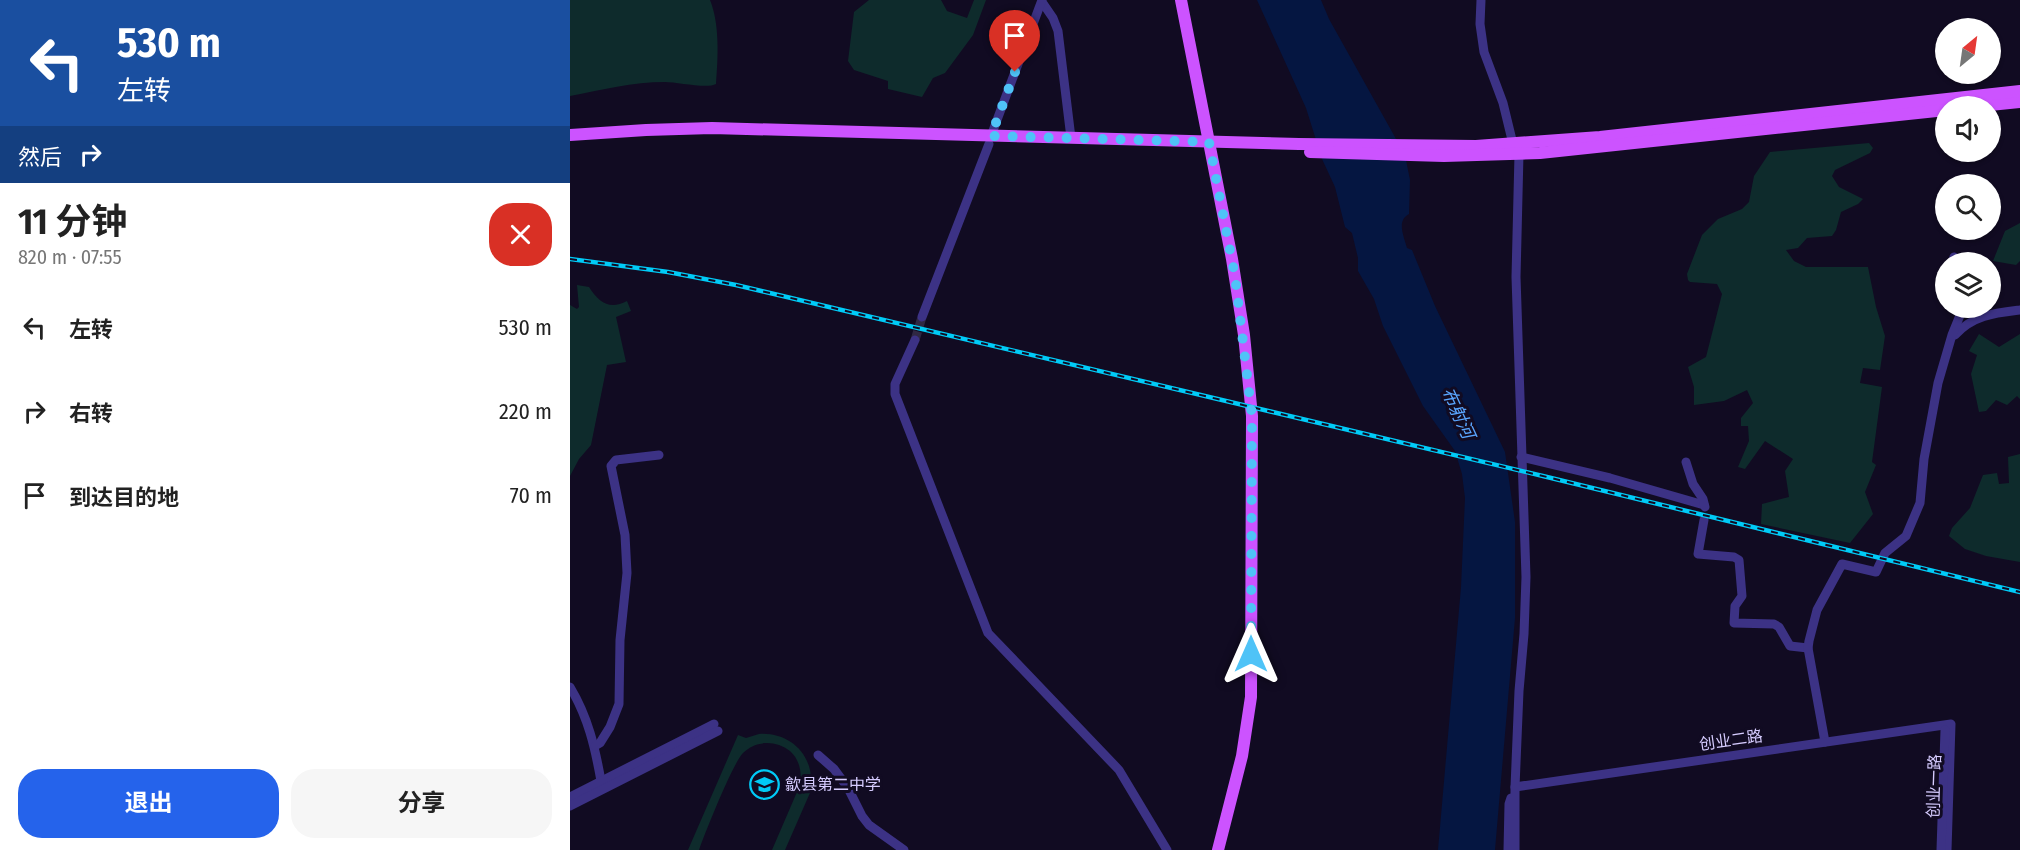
<!DOCTYPE html>
<html lang="zh">
<head>
<meta charset="utf-8">
<style>
  body { margin:0; font-family:"Fira Sans Condensed","Noto Sans SC",sans-serif; background:#f6f6f6; color:#222; height:100vh; display:flex; flex-direction:column; font-size:22px; white-space:nowrap }
  * { box-sizing:border-box; margin:0 }
  p { font-size:20px; color:#767676 }
  .icon { flex:none; width:33px; height:33px; fill:none; stroke:currentColor; stroke-width:2; stroke-linecap:round; stroke-linejoin:round }
  .map { position:relative; flex:1; overflow:hidden }
  .side { display:flex; flex-direction:column; background:#fff; width:570px }
  .side>* { flex:none }
  .banner { background:#1a4fa0; color:#fff; overflow:hidden }
  .needle { width:39px; rotate:29deg }
  .fabs { position:absolute; left:1365px; top:18px; display:grid; gap:12px }
  .fabs a { display:grid; place-items:center; width:66px; height:66px; border-radius:50%; background:#fff; box-shadow:0 2px 4px #0004; font-size:30px }
  .pin { position:absolute; display:grid; place-items:center; width:51px; height:51px; color:#fff; margin:-62px -26px; border-radius:50% 50% 50% 0; rotate:-45deg; box-shadow:0 0 6px #0007 }
  .pin .icon { rotate:45deg }
  .me { position:absolute; width:66px; margin:-33px; rotate:0deg; stroke-linejoin:round; filter:drop-shadow(0 0 4px #0008) }
  .turn { display:flex; align-items:center; gap:21px; height:126px; padding:0 18px; font-size:27px }
  .turn .icon { width:78px; height:78px; stroke-width:2.5 }
  .turn b { display:block; font-size:42px; line-height:51px }
  .then { display:flex; align-items:center; height:57px; padding:0 18px; background:#0003; gap:12px; font-size:22px }
  .round { display:grid; place-items:center; flex:none; width:63px; height:63px; border-radius:24px; background:#f6f6f6 }
  .summary { display:flex; align-items:center; justify-content:space-between; height:102px; padding:0 18px }
  h1 { font-size:36px; font-weight:700; line-height:45px }
  .button { display:flex; gap:12px; margin-top:auto; padding:12px 18px }
  .button a { flex:1; height:69px; border-radius:24px; background:#2563eb; color:#fff; font-size:24px; font-weight:700; line-height:69px; text-align:center }
  .button a+a { background:#f6f6f6; color:#222 }
  ul { padding:0; list-style:none }
  li { display:flex; align-items:center; gap:18px; height:84px; padding:0 18px }
  li div { flex:1 }
  li b { display:block; font-size:22px }
  li em { font-style:normal }
  main { display:flex; flex:1; min-height:0 }
  .map>svg:first-child { display:block }
  .green { fill:#0e2b2c }
  .water { fill:#051641 }
  .lines { fill:none; stroke-linecap:round; stroke-linejoin:round }
  .minor-tunnel { stroke:#2f2843; stroke-width:9; stroke-dasharray:9 4.5; stroke-linecap:butt }
  .minor { stroke:#3c3285; stroke-width:9 }
  .major { stroke:#cc53ff; stroke-width:12 }
  .rail-casing { stroke:#00cbf7; stroke-width:4.5 }
  .rail { stroke:#110b22; stroke-width:2; stroke-dasharray:7; stroke-linecap:butt }
  .route { stroke:#4fc3f7; stroke-width:10; stroke-dasharray:0 18 }
  .labels { text-anchor:middle; dominant-baseline:central; stroke-width:6; stroke-linejoin:round; paint-order:stroke }
  .street-label { font-size:16px; fill:#d6ccff; stroke:#110b22 }
  .poi-label { font-size:16px; fill:#d6ccff; stroke:#110b22; text-anchor:start }
  .water-label { font-size:18px; font-style:italic; fill:#5aa6ff; stroke:#110b22 }
</style>
</head>
<body>
<main>
<section class="side">
<div class="banner">
<div class="turn"><svg class="icon" aria-label="left" viewBox="0 0 24 24"><path d="M17 20v-9H6M10 6l-5 5 5 5"/></svg><div><b>530 m</b>左转</div></div>
<div class="then">然后<svg class="icon" aria-label="right" viewBox="0 0 24 24"><path d="M7 20v-9h11M14 6l5 5-5 5"/></svg></div>
</div>
<div class="summary"><div><h1>11 分钟</h1><p>820 m · 07:55</p></div><a class="round" style="background:#d93025;color:#fff"><svg class="icon" aria-label="close" viewBox="0 0 24 24"><path d="M6 6l12 12M18 6L6 18"/></svg></a></div>
<ul>
<li><svg class="icon" aria-label="left" viewBox="0 0 24 24"><path d="M17 20v-9H6M10 6l-5 5 5 5"/></svg><div><b>左转</b></div><em>530 m</em></li>
<li><svg class="icon" aria-label="right" viewBox="0 0 24 24"><path d="M7 20v-9h11M14 6l5 5-5 5"/></svg><div><b>右转</b></div><em>220 m</em></li>
<li><svg class="icon" aria-label="arrive" viewBox="0 0 24 24"><path d="M6 21V4h12l-3 4 3 4H6"/></svg><div><b>到达目的地</b></div><em>70 m</em></li>
</ul>
<div class="button"><a>退出</a><a>分享</a></div>
</section>
<div class="map">
<svg width="1450" height="850" viewBox="0 0 1450 850">
  <rect width="100%" height="100%" fill="#110b22"/>
  <!-- green -->
  <g class="green">
    <path d="M0 0H140C150 25 148 58 146 84 137 89 107 82 95 82 63 82 31 90 0 96Z"/>
    <polygon points="299,0 371,0 377,11 397,18 404,0 416,0 403,35 375,73 363,78 352,97 318,89 318,81 284,70 278,61 284,12"/>
    <polygon points="1299,143 1303,148 1300,153 1265,170 1262,176 1269,187 1293,199 1288,204 1271,212 1266,230 1262,236 1237,238 1228,248 1216,250 1224,261 1236,267 1298,267 1306,307 1315,336 1310,370 1293,368 1290,383 1312,387 1302,462 1306,465 1295,492 1303,514 1280,543 1191,524 1192,504 1219,497 1215,471 1223,459 1195,441 1175,469 1168,467 1179,441 1178,426 1171,426 1171,418 1183,403 1177,390 1154,401 1124,405 1124,387 1118,367 1136,357 1152,294 1147,284 1120,282 1118,280 1117,274 1132,235 1148,219 1172,209 1179,202 1184,176 1200,152"/>
    <polygon points="1450,223 1450,261 1446,265 1423,261 1435,231"/>
    <path d="M7 285 19 287C29 303 40 310 57 301L61 311 46 317 56 362 37 365 21 445 9 459 0 476V305L7 309 9 307Z"/>
    <polygon points="1409,334 1429,347 1450,334 1450,399 1447,396 1437,405 1426,400 1416,411 1409,412 1401,374 1407,355 1399,351"/>
    <polygon points="1450,454 1450,562 1416,556 1395,549 1379,536 1382,528 1400,508 1413,475 1427,473 1429,484 1439,483 1438,457"/>
    <path d="M189 734C219 732 243 754 241 784L243 786 215 850H202L230 785C232 773 230 760 220 751 206 740 186 740 173 753 163 763 135 833 129 850H118L168 735 176 738Z"/>
  </g>
  <!-- water -->
  <path class="water" d="M687 0H751L759 19 835 155 840 180 839 214C826 221 834 236 837 248L842 250 865 306 935 452 945 522V618L925 850H868L891 587 895 498 892 474 885 451 853 406 813 326 804 299 788 271V258L782 233 775 227 765 187 752 159 736 108Z"/>
  <g class="lines">
    <!-- minor-tunnel -->
    <polyline class="minor-tunnel" points="345,340 352,317"/>
    <!-- minor -->
    <g class="minor">
      <polyline points="911,0 910,24 914,52 933,103 943,144"/>
      <polyline points="472,2 483,18 488,31 501,138"/>
      <polyline points="421,136 472,0"/>
      <polyline points="1383,262 1384,257"/>
      <polyline points="352,317 419,144"/>
      <path d="M1385 335C1403 315 1425 313 1450 310"/>
      <polyline points="345,340 325,384 325,394 418,633 549,770 597,850"/>
      <polyline points="951,457 1040,478 1134,505"/>
      <polyline points="1116,462 1123,484 1133,499 1135,507"/>
      <polyline points="1134,520 1128,554 1164,557 1169,560 1172,596 1165,606 1164,623 1204,624 1209,627 1220,646 1238,648"/>
      <path d="M0 687C18 717 25 747 31 781"/>
      <polyline points="1255,742 1238,648 1239,641 1247,610 1272,564 1306,572 1315,553 1336,536 1350,503 1354,459 1368,383 1382,335 1393,308"/>
      <polyline points="25,746 30,743 40,727 49,704 50,640 57,573 55,535 41,466 46,460 89,455"/>
      <polyline points="248,755 264,769 278,788 292,816 299,825 334,850"/>
      <polyline points="945,787 1381,724 1377,850"/>
      <polyline points="0,797 144,724"/>
      <polyline points="0,806 148,731"/>
      <polyline points="938,850 939,804 941,798"/>
      <polyline points="945,850 945,787 949,691 954,634 956,577 946,277 949,154"/>
      <polyline points="1371,850 1375,730"/>
    </g>
    <!-- major -->
    <g class="major">
      <polyline points="611,0 662,259 674,335 682,416 681,697 672,756 648,850"/>
      <polyline points="1410,106 1450,102"/>
      <polyline points="0,135 76,130 142,128 729,144 906,146 1030,137 1450,91"/>
      <polyline points="740,152 874,156 970,153 1376,110"/>
    </g>
    <defs>
      <polyline id="rail" points="0,259 98,272 166,285 977,477 1450,592"/>
    </defs>
    <!-- rail casing -->
    <use href="#rail" class="rail-casing"/>
    <!-- rail -->
    <use href="#rail" class="rail"/>
  </g>
  <g class="lines">
    <!-- route -->
    <polyline class="route" points="445,72 421,136 639,142 665,276 682,416 681,654"/>
  </g>
  <!-- icons -->
  <defs>
    <symbol id="school-ring" viewBox="-11 -11 22 22"><circle r="9.5" fill="#110b22" stroke="#00cbf7" stroke-width="1.5"/><path d="M0-5L7-2L0 1L-7-2ZM-4 1L0 2.5L4 1V4Q0 6-4 4Z" fill="#00cbf7"/></symbol>
  </defs>
  <g fill-rule="evenodd">
    <use href="#school-ring" x="178" y="768" width="33" height="33"/>
  </g>
  <g class="labels">
    <!-- street labels -->
    <g class="street-label">
      <text transform="translate(1161 740) rotate(-8)">创业二路</text>
      <text transform="translate(1364 786) rotate(-88)">创业一路</text>
    </g>
    <!-- poi labels -->
    <g class="poi-label">
      <text x="215" y="784">歙县第二中学</text>
    </g>
    <!-- water labels -->
    <g class="water-label">
      <text transform="translate(888 413) rotate(65)">布射河</text>
    </g>
  </g>
</svg>
<div class="fabs">
<a><svg class="needle" viewBox="-14 -14 28 28"><path d="M0-13l5 13h-10z" fill="#e53935"/><path d="M0 13l5-13h-10z" fill="#767676"/></svg></a>
<a><svg class="icon" aria-label="sound" viewBox="0 0 24 24"><path d="M4 9h4l5-4v14l-5-4H4zM17 9q2 3 0 6"/></svg></a>
<a><svg class="icon" aria-label="search" viewBox="0 0 24 24"><circle cx="10" cy="10" r="6"/><path d="M15 15l6 6"/></svg></a>
<a><svg class="icon" aria-label="layers" viewBox="0 0 24 24"><path d="M12 4l9 5-9 5-9-5zM3 14l9 5 9-5"/></svg></a>
</div>
<div class="pin" style="left:445px;top:72px;background:#d93025"><svg class="icon" aria-label="arrive" viewBox="0 0 24 24"><path d="M6 21V4h12l-3 4 3 4H6"/></svg></div>
<svg class="me" style="left:681px;top:654px" viewBox="-20 -20 40 40"><path d="M0-17L14 15 0 8-14 15z" fill="#4fc3f7" stroke="#fff" stroke-width="4"/></svg>
</div>
</main>
</body>
</html>
